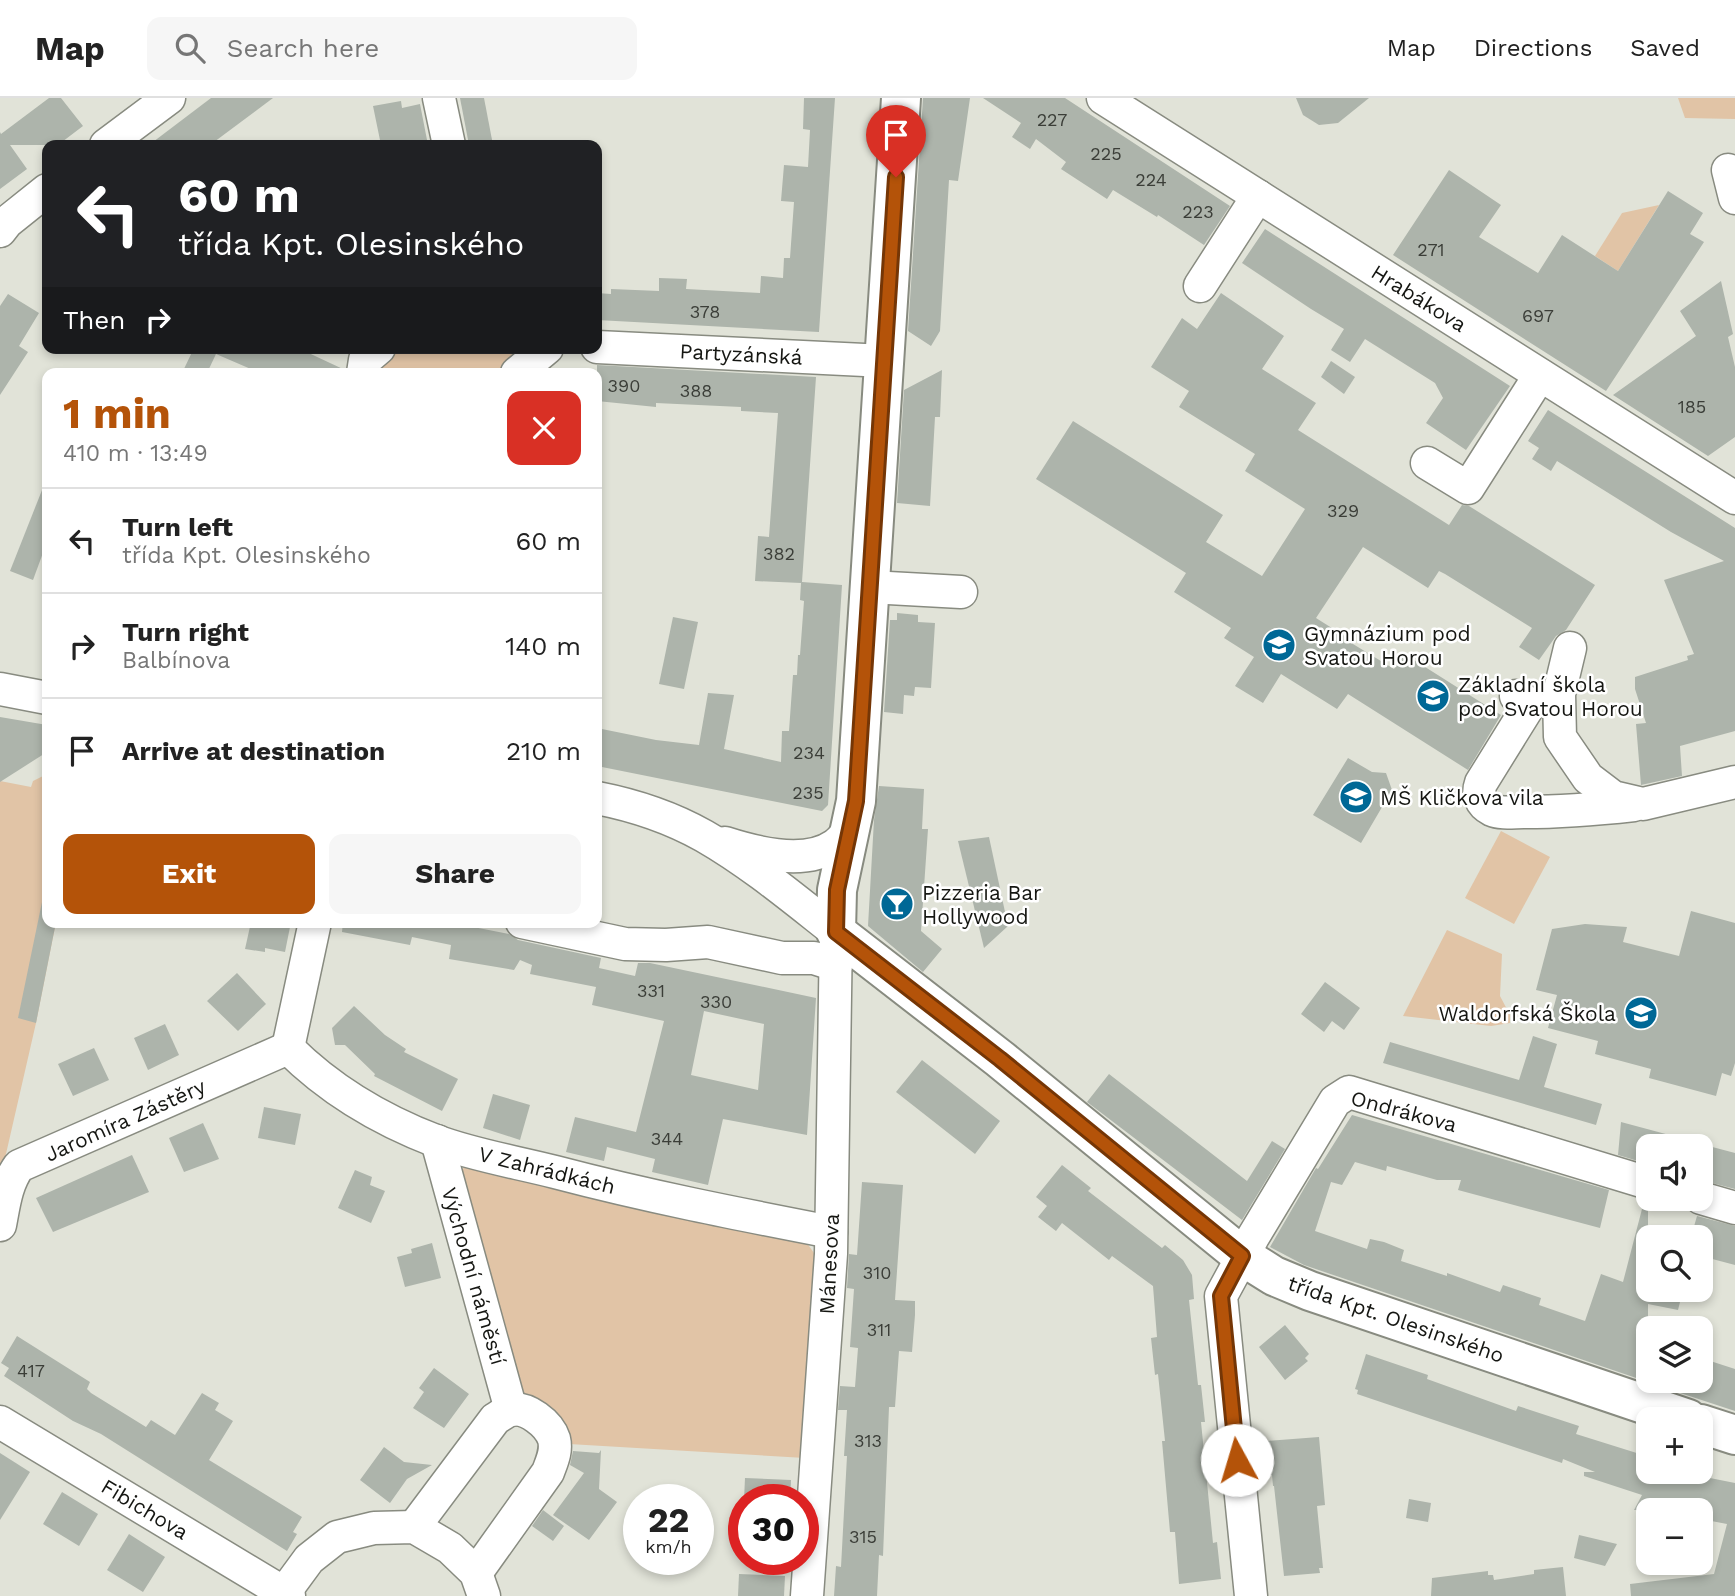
<!DOCTYPE html>
<html lang="en">
<head>
<meta charset="utf-8">
<style>
  body { margin:0; font-family:"Work Sans",sans-serif; background:#f6f6f6; color:#222; height:100vh; display:flex; flex-direction:column; font-size:26px; white-space:nowrap }
  * { box-sizing:border-box; margin:0 }
  p { font-size:23px; color:#767676 }
  .icon { flex:none; width:38px; height:38px; fill:none; stroke:currentColor; stroke-width:2; stroke-linecap:round; stroke-linejoin:round }
  .map { position:relative; flex:1; overflow:hidden }
  .details { position:absolute; left:42px; top:270px; width:560px; height:560px; display:flex; flex-direction:column; background:#fff; border-radius:14px; box-shadow:0 4px 10px #0003 }
  .details>* { flex:none }
  .guide { position:absolute; left:42px; top:42px; width:560px; height:214px; border-radius:14px; box-shadow:0 4px 10px #0003; background:#202124; color:#fff; overflow:hidden }
  .tools { position:absolute; left:1636px; top:1036px; display:grid; gap:14px }
  .tools a { display:grid; place-items:center; width:77px; height:77px; border-radius:14px; background:#fff; box-shadow:0 4px 10px #0003; font-size:35px }
  .speed { position:absolute; left:623px; top:1386px; display:flex; gap:14px; font-size:35px; font-weight:700; text-align:center }
  .speed>* { display:grid; place-content:center; width:91px; height:91px; border-radius:50%; background:#fff; box-shadow:0 4px 10px #0003; line-height:1 }
  .speed small { font-size:18px; font-weight:400 }
  .speed .limit { border:10px solid #d22; background:#fff; color:#111 }
  .pin { position:absolute; display:grid; place-items:center; width:60px; height:60px; color:#fff; margin:-72px -30px; border-radius:50% 50% 50% 0; rotate:-45deg; box-shadow:0 0 7px #0007 }
  .pin .icon { rotate:45deg }
  .me { position:absolute; width:77px; margin:-38px; rotate:354deg; stroke-linejoin:round; filter:drop-shadow(0 0 5px #0008) }
  .turn { display:flex; align-items:center; gap:24px; height:147px; padding:0 21px; font-size:32px }
  .turn .icon { width:91px; height:91px; stroke-width:2.5 }
  .turn b { display:block; font-size:49px; line-height:60px }
  .then { display:flex; align-items:center; height:66px; padding:0 21px; background:#0003; gap:14px; font-size:26px }
  .round { display:grid; place-items:center; flex:none; width:74px; height:74px; border-radius:14px; background:#f6f6f6 }
  .summary { display:flex; align-items:center; justify-content:space-between; height:119px; padding:0 21px }
  h1 { font-size:42px; font-weight:700; line-height:52px; color:#b45309 }
  .cta { display:flex; gap:14px; margin-top:auto; padding:14px 21px }
  .cta a { flex:1; height:80px; border-radius:14px; background:#b45309; color:#fff; font-size:28px; font-weight:700; line-height:80px; text-align:center }
  .cta a+a { background:#f6f6f6; color:#222 }
  ul { padding:0; list-style:none }
  li { display:flex; align-items:center; gap:21px; height:105px; padding:0 21px; border-top:2px solid #e0e0e0 }
  li div { flex:1 }
  li b { display:block; font-size:26px }
  li em { font-style:normal }
  header { display:flex; align-items:center; gap:42px; box-sizing:border-box; height:98px; padding:0 35px; background:#fff; border-bottom:2px solid #e0e0e0 }
  header strong { font-size:33px }
  nav { display:flex; gap:38px; margin-inline-start:auto; font-size:24px }
  .search { width:490px; height:63px; background:#f6f6f6; display:flex; align-items:center; gap:18px; box-sizing:border-box; padding:0 24px; border-radius:14px; color:#767676; font-size:26px }
  .map>svg:first-child { display:block }
  .green { fill:#e1c4a6 }
  .building { fill:#adb4ab; fill-rule:evenodd }
  .lines { fill:none; stroke-linecap:round; stroke-linejoin:round }
  .minor-casing { stroke:#888b80; stroke-width:35 }
  .major-casing { stroke:#888b80; stroke-width:42 }
  .minor { stroke:#fff; stroke-width:32 }
  .major { stroke:#fff; stroke-width:38 }
  .route-casing { stroke:#753606; stroke-width:18 }
  .route { stroke:#b45309; stroke-width:12 }
  .labels { text-anchor:middle; dominant-baseline:central; stroke-width:5; stroke-linejoin:round; paint-order:stroke }
  .number-label { font-size:18px; fill:#3b3e38 }
  .street-label { font-size:21px; fill:#151612; stroke:#fff }
  .poi-label { font-size:21px; fill:#151612; stroke:#fff; text-anchor:start }
</style>
</head>
<body>
<header>
<strong>Map</strong>
<div class="search"><svg class="icon" aria-label="search" viewBox="0 0 24 24"><circle cx="10" cy="10" r="6"/><path d="M15 15l6 6"/></svg>Search here</div>
<nav><a>Map</a><a>Directions</a><a>Saved</a></nav>
</header>
<div class="map">
<svg width="1735" height="1498" viewBox="0 0 1735 1498">
  <rect width="100%" height="100%" fill="#e1e3d8"/>
  <!-- green -->
  <g class="green">
    <polygon points="1678,0 1735,0 1735,21 1685,20"/>
    <polygon points="1659,107 1618,173 1595,158 1622,115"/>
    <polygon points="390,250 533,250 506,275 377,275"/>
    <polygon points="47,676 47,824 56,824 36,925 0,1082 0,683 31,689 33,683"/>
    <polygon points="1501,733 1550,759 1514,826 1465,800"/>
    <polygon points="1447,832 1502,856 1500,898 1510,917 1510,925 1491,928 1403,918"/>
    <polygon points="477,1067 804,1141 814,1155 819,1172 805,1360 569,1346 520,1292 458,1075 465,1069"/>
  </g>
  <!-- building -->
  <g class="building">
    <polygon points="49,0 61,0 83,28 58,47 10,47 27,71 0,91 0,34 1,36"/>
    <polygon points="211,0 273,0 210,47 149,47"/>
    <polygon points="460,0 484,0 493,47 469,47"/>
    <polygon points="804,0 835,0 819,234 597,222 597,195 611,196 611,191 659,193 659,180 687,181 686,191 760,195 761,178 783,180 784,160 790,160 794,104 781,103 784,67 808,69 810,32 803,31"/>
    <polygon points="923,0 970,0 958,83 949,82 940,233 931,248 908,233"/>
    <polygon points="983,0 1065,0 1230,108 1204,147 1158,117 1157,119 1113,92 1107,101 1061,71 1066,64 1036,41 1030,51 1012,39 1021,25"/>
    <polygon points="1296,0 1369,0 1338,25 1319,27 1303,17"/>
    <polygon points="401,3 402,10 420,6 428,47 381,47 373,8"/>
    <polygon points="1449,72 1501,107 1479,139 1538,175 1562,137 1618,173 1668,93 1703,115 1690,136 1704,144 1606,293 1393,157"/>
    <polygon points="1265,131 1510,288 1466,352 1426,325 1443,300 1435,285 1365,241 1350,264 1331,252 1344,231 1311,211 1242,165"/>
    <polygon points="1721,183 1733,236 1728,239 1735,269 1735,339 1708,358 1613,297 1696,238 1680,213"/>
    <polygon points="1221,195 1284,238 1262,271 1316,305 1298,332 1449,427 1462,407 1469,408 1595,487 1566,532 1556,538 1539,562 1519,549 1532,530 1445,476 1439,473 1428,490 1363,449 1316,520 1354,544 1353,546 1394,571 1403,555 1501,617 1468,672 1348,596 1337,611 1281,576 1263,605 1235,588 1254,559 1224,540 1231,530 1174,494 1186,475 1036,381 1073,323 1223,417 1206,444 1262,478 1305,411 1245,373 1255,356 1179,309 1189,293 1151,269 1182,220 1197,231"/>
    <polygon points="8,196 39,215 19,248 28,254 0,297 0,208"/>
    <polygon points="194,250 298,250 345,272 345,275 260,275 216,256 207,275 182,275"/>
    <polygon points="1331,263 1355,279 1344,296 1321,279"/>
    <polygon points="597,267 816,279 802,484 842,487 828,707 822,713 597,668 597,630 656,642 699,647 708,595 734,597 724,651 781,664 782,633 789,633 793,577 797,577 798,557 800,557 804,503 800,502 801,485 755,483 758,438 769,439 778,315 741,313 741,309 656,305 656,309 597,303"/>
    <polygon points="942,272 940,319 935,319 930,408 897,405 904,292"/>
    <polygon points="1548,312 1735,430 1735,633 1680,648 1682,678 1641,687 1636,626 1646,625 1635,591 1635,579 1688,562 1687,558 1694,556 1664,482 1724,463 1671,434 1557,363 1551,373 1532,361 1539,350 1528,343"/>
    <polygon points="46,382 47,444 33,482 10,473"/>
    <polygon points="897,515 918,517 918,524 935,525 931,590 915,589 914,598 904,597 903,616 884,614 890,522 897,522"/>
    <polygon points="673,519 698,524 684,591 659,586"/>
    <polygon points="0,619 47,627 47,654 0,684"/>
    <polygon points="1348,660 1372,674 1386,675 1392,692 1361,745 1313,717"/>
    <polygon points="879,688 924,691 922,731 928,731 921,833 942,851 923,874 868,828 874,722"/>
    <polygon points="989,739 1008,828 984,850 958,743"/>
    <polygon points="42,804 47,805 47,824 56,824 36,925 18,920"/>
    <polygon points="1691,813 1735,825 1735,965 1731,978 1722,975 1716,998 1649,980 1651,971 1595,956 1598,943 1548,930 1557,897 1536,892 1552,831 1585,826 1627,829 1623,844 1679,858"/>
    <polygon points="251,824 291,824 285,854 265,850 265,854 245,851"/>
    <path d="M343 824H448L509 836 518 842 601 860 599 870 635 878 638 865H650L816 900 807 1037 723 1021 708 1087 652 1074 655 1061 607 1049 604 1063 566 1054 575 1019 636 1034 664 923 592 907 596 889 530 876 532 867 520 862 514 872 449 861 451 847 412 839 410 847 342 834ZM704 913 764 926 758 992 691 977Z"/>
    <polygon points="237,875 266,906 238,933 207,903"/>
    <polygon points="1325,884 1360,910 1344,932 1332,923 1324,934 1301,916"/>
    <polygon points="354,908 385,937 406,951 404,954 458,981 442,1013 374,978 375,976 345,947 335,947 332,930"/>
    <polygon points="165,926 179,957 148,972 134,940"/>
    <polygon points="1533,938 1557,946 1544,989 1602,1006 1596,1027 1383,965 1390,944 1519,982"/>
    <polygon points="94,950 109,982 73,998 58,966"/>
    <polygon points="922,962 1000,1023 975,1056 896,994"/>
    <polygon points="1109,976 1247,1083 1272,1043 1285,1051 1242,1122 1087,1004"/>
    <polygon points="493,996 530,1007 520,1042 483,1030"/>
    <polygon points="264,1009 301,1016 295,1047 258,1040"/>
    <polygon points="1352,1017 1609,1092 1600,1130 1458,1092 1461,1082 1437,1082 1387,1068 1386,1073 1355,1064 1342,1087 1331,1084 1315,1133 1367,1151 1370,1141 1384,1144 1404,1152 1401,1163 1447,1178 1447,1175 1500,1194 1503,1187 1541,1200 1539,1207 1585,1223 1601,1176 1623,1184 1642,1111 1648,1112 1648,1192 1683,1192 1678,1212 1648,1206 1648,1284 1304,1167 1270,1149 1316,1070 1318,1071"/>
    <polygon points="1621,1024 1688,1042 1687,1048 1648,1048 1648,1066 1618,1057"/>
    <polygon points="203,1025 219,1061 184,1074 169,1040"/>
    <polygon points="1701,1046 1735,1055 1735,1091 1701,1082"/>
    <polygon points="132,1057 149,1094 53,1134 36,1100"/>
    <polygon points="1062,1067 1091,1090 1088,1093 1162,1150 1165,1147 1183,1162 1192,1177 1194,1201 1189,1202 1198,1287 1201,1287 1205,1324 1201,1324 1213,1445 1217,1444 1221,1481 1179,1486 1175,1434 1170,1434 1162,1343 1165,1343 1158,1276 1155,1277 1151,1240 1157,1239 1153,1188 1112,1158 1109,1162 1062,1125 1056,1133 1038,1119 1047,1108 1036,1099"/>
    <polygon points="355,1072 372,1079 370,1087 385,1093 371,1125 338,1110"/>
    <polygon points="862,1084 903,1087 895,1202 915,1203 915,1217 912,1254 899,1253 895,1309 889,1309 883,1458 879,1457 877,1498 834,1498 836,1468 841,1469 847,1358 844,1358 847,1312 838,1312 840,1288 855,1289 858,1250 850,1249 854,1191 847,1190 849,1156 857,1157"/>
    <polygon points="1697,1118 1735,1128 1735,1167 1701,1158 1701,1139 1691,1139"/>
    <polygon points="432,1145 441,1180 405,1189 397,1159 412,1155 411,1151"/>
    <polygon points="1285,1227 1309,1256 1305,1260 1308,1263 1285,1282 1259,1249"/>
    <polygon points="17,1238 90,1284 87,1291 91,1295 146,1329 151,1322 175,1337 202,1295 219,1305 215,1312 233,1323 209,1362 302,1419 293,1434 297,1436 287,1453 101,1336 73,1323 4,1278 9,1270 1,1265"/>
    <polygon points="1366,1256 1428,1277 1427,1281 1516,1313 1518,1308 1579,1328 1576,1336 1643,1357 1638,1374 1680,1374 1735,1385 1735,1498 1631,1498 1630,1486 1714,1476 1727,1426 1701,1421 1701,1412 1634,1412 1642,1397 1584,1378 1584,1374 1595,1374 1563,1361 1562,1365 1357,1296 1358,1292 1355,1291"/>
    <polygon points="1701,1260 1735,1271 1735,1313 1656,1287 1656,1283 1701,1283"/>
    <polygon points="434,1270 469,1296 444,1330 413,1310 424,1294 419,1290"/>
    <polygon points="1319,1339 1325,1407 1317,1408 1323,1470 1319,1470 1320,1475 1284,1478 1274,1388 1273,1388 1272,1377 1270,1377 1266,1343"/>
    <polygon points="384,1349 404,1364 432,1367 407,1381 390,1405 360,1382"/>
    <polygon points="601,1352 599,1391 617,1404 589,1442 553,1417 584,1375 570,1367 573,1353 599,1355"/>
    <polygon points="0,1355 30,1374 0,1422"/>
    <polygon points="745,1380 791,1382 790,1402 744,1402"/>
    <polygon points="62,1394 98,1416 79,1448 43,1426"/>
    <polygon points="1409,1401 1431,1405 1428,1424 1406,1420"/>
    <polygon points="543,1412 564,1428 553,1443 532,1428"/>
    <polygon points="129,1436 165,1459 143,1494 107,1472"/>
    <polygon points="1579,1437 1617,1446 1605,1468 1574,1460"/>
    <polygon points="1563,1469 1566,1498 1431,1498 1432,1480 1488,1473 1488,1477 1493,1477 1494,1482 1534,1476 1534,1472"/>
    <polygon points="739,1476 785,1478 784,1498 738,1498"/>
  </g>
  <g class="lines">
    <defs>
      <g id="minor">
        <polyline points="439,0 449,47"/>
        <polyline points="1103,0 1735,400"/>
        <polyline points="106,47 169,0"/>
        <polyline points="1728,72 1735,100"/>
        <polyline points="0,133 7,124 47,92"/>
        <polyline points="1200,188 1258,98"/>
        <polyline points="597,249 885,263"/>
        <polyline points="363,275 365,262 379,250"/>
        <polyline points="517,275 547,250"/>
        <polyline points="1427,365 1468,390 1540,277"/>
        <polyline points="870,489 961,494"/>
        <polyline points="1570,550 1559,596 1560,639 1588,680 1613,699 1643,706 1735,684"/>
        <polyline points="0,591 47,600"/>
        <path d="M1516 598 1530 606 1481 685C1477 696 1480 706 1492 712 1501 716 1514 714 1524 714 1561 714 1598 711 1634 707"/>
        <path d="M597 700C633 707 672 720 704 738 751 765 794 801 836 834L831 1156 807 1498"/>
        <path d="M725 745C756 755 805 768 835 747 841 743 846 736 851 731"/>
        <polyline points="522,824 625,846 666,847 708,844 782,860 814,860 836,867"/>
        <path d="M288 950C329 991 381 1022 436 1043 473 1057 516 1064 555 1074 646 1098 738 1116 831 1134"/>
        <polyline points="288,950 315,824"/>
        <polyline points="437,1043 511,1312"/>
        <polyline points="1701,1100 1735,1110"/>
        <path d="M0 1127C4 1106 6 1086 19 1068L288 950"/>
        <polyline points="0,1324 289,1498"/>
        <path d="M414 1429 495 1321C500 1318 505 1314 510 1312 527 1308 549 1326 554 1341 557 1353 552 1363 548 1374L476 1475"/>
        <polyline points="284,1495 309,1461 337,1439 374,1430 414,1429 450,1450 476,1475 484,1498"/>
        <polyline points="1251,1498 1221,1198 1253,1139 1335,1003 1349,994 1648,1085"/>
      </g>
      <g id="major">
        <polyline points="901,0 856,703 837,792 836,834 1000,961 1242,1158 1274,1178 1310,1193 1688,1321"/>
        <polyline points="1701,1326 1735,1337"/>
      </g>
    </defs>
    <!-- minor casing -->
    <use href="#minor" class="minor-casing"/>
    <!-- major casing -->
    <use href="#major" class="major-casing"/>
    <!-- minor -->
    <use href="#minor" class="minor"/>
    <!-- major -->
    <use href="#major" class="major"/>
  </g>
  <g class="lines">
    <defs>
      <polyline id="route" points="896,79 856,703 837,792 836,834 1000,961 1242,1158 1221,1198 1237,1362"/>
    </defs>
    <!-- route casing -->
    <use href="#route" class="route-casing"/>
    <!-- route -->
    <use href="#route" class="route"/>
  </g>
  <!-- icons -->
  <defs>
    <symbol id="school-disc" viewBox="-11 -11 22 22"><circle r="9.5" fill="#006896" stroke="#fff"/><path d="M0-5L7-2L0 1L-7-2ZM-4 1L0 2.5L4 1V4Q0 6-4 4Z" fill="#fff"/></symbol>
    <symbol id="bar-disc" viewBox="-11 -11 22 22"><circle r="9.5" fill="#006896" stroke="#fff"/><path d="M-6-5H6L.8 .8V4.5H3.5V6h-7V4.5H-.8V.8Z" fill="#fff"/></symbol>
  </defs>
  <g fill-rule="evenodd">
    <use href="#school-disc" x="1260" y="528" width="38" height="38"/>
    <use href="#school-disc" x="1414" y="579" width="38" height="38"/>
    <use href="#school-disc" x="1337" y="680" width="38" height="38"/>
    <use href="#bar-disc" x="878" y="787" width="38" height="38"/>
    <use href="#school-disc" x="1622" y="896" width="38" height="38"/>
  </g>
  <g class="labels">
    <!-- number labels -->
    <g class="number-label">
      <text x="1052" y="21">227</text>
      <text x="1106" y="55">225</text>
      <text x="1151" y="81">224</text>
      <text x="1198" y="113">223</text>
      <text x="1431" y="151">271</text>
      <text x="705" y="213">378</text>
      <text x="1538" y="217">697</text>
      <text x="624" y="287">390</text>
      <text x="696" y="292">388</text>
      <text x="1692" y="308">185</text>
      <text x="1343" y="412">329</text>
      <text x="779" y="455">382</text>
      <text x="809" y="654">234</text>
      <text x="808" y="694">235</text>
      <text x="651" y="892">331</text>
      <text x="716" y="903">330</text>
      <text x="667" y="1040">344</text>
      <text x="877" y="1174">310</text>
      <text x="879" y="1231">311</text>
      <text x="31" y="1272">417</text>
      <text x="868" y="1342">313</text>
      <text x="863" y="1438">315</text>
    </g>
    <!-- street labels -->
    <g class="street-label">
      <text transform="translate(1419 200) rotate(32)">Hrabákova</text>
      <text transform="translate(741 256) rotate(3)">Partyzánská</text>
      <text transform="translate(1404 1013) rotate(15)">Ondrákova</text>
      <text transform="translate(125 1022) rotate(-24)">Jaromíra Zástěry</text>
      <text transform="translate(547 1072) rotate(14)">V Zahrádkách</text>
      <text transform="translate(829 1166) rotate(-87)">Mánesova</text>
      <text transform="translate(474 1178) rotate(74)">Východní náměstí</text>
      <text transform="translate(1396 1221) rotate(19)">třída Kpt. Olesinského</text>
      <text transform="translate(145 1411) rotate(31)">Fibichova</text>
    </g>
    <!-- poi labels -->
    <g class="poi-label">
      <text x="1304" y="535">Gymnázium pod<tspan x="1304" dy="24">Svatou Horou</tspan></text>
      <text x="1458" y="586">Základní škola<tspan x="1458" dy="24">pod Svatou Horou</tspan></text>
      <text x="1380" y="699">MŠ Kličkova vila</text>
      <text x="922" y="794">Pizzeria Bar<tspan x="922" dy="24">Hollywood</tspan></text>
      <text x="1616" y="915" text-anchor="end">Waldorfská Škola</text>
    </g>
  </g>
</svg>
<div class="tools">
<a><svg class="icon" aria-label="sound" viewBox="0 0 24 24"><path d="M4 9h4l5-4v14l-5-4H4zM17 9q2 3 0 6"/></svg></a>
<a><svg class="icon" aria-label="search" viewBox="0 0 24 24"><circle cx="10" cy="10" r="6"/><path d="M15 15l6 6"/></svg></a>
<a><svg class="icon" aria-label="layers" viewBox="0 0 24 24"><path d="M12 4l9 5-9 5-9-5zM3 14l9 5 9-5"/></svg></a>
<a>+</a>
<a>−</a>
</div>
<div class="speed"><div>22<small>km/h</small></div><div class="limit">30</div></div>
<div class="pin" style="left:896px;top:79px;background:#d93025"><svg class="icon" aria-label="arrive" viewBox="0 0 24 24"><path d="M6 21V4h12l-3 4 3 4H6"/></svg></div>
<svg class="me" style="left:1237px;top:1362px" viewBox="-20 -20 40 40"><circle r="19" fill="#fff"/><path d="M0-13L10 11 0 6-10 11z" fill="#b45309"/></svg>
<div class="guide">
<div class="turn"><svg class="icon" aria-label="left" viewBox="0 0 24 24"><path d="M17 20v-9H6M10 6l-5 5 5 5"/></svg><div><b>60 m</b>třída Kpt. Olesinského</div></div>
<div class="then">Then<svg class="icon" aria-label="right" viewBox="0 0 24 24"><path d="M7 20v-9h11M14 6l5 5-5 5"/></svg></div>
</div>
<section class="details">
<div class="summary"><div><h1>1 min</h1><p>410 m · 13:49</p></div><a class="round" style="background:#d93025;color:#fff"><svg class="icon" aria-label="close" viewBox="0 0 24 24"><path d="M6 6l12 12M18 6L6 18"/></svg></a></div>
<ul>
<li><svg class="icon" aria-label="left" viewBox="0 0 24 24"><path d="M17 20v-9H6M10 6l-5 5 5 5"/></svg><div><b>Turn left</b><p>třída Kpt. Olesinského</p></div><em>60 m</em></li>
<li><svg class="icon" aria-label="right" viewBox="0 0 24 24"><path d="M7 20v-9h11M14 6l5 5-5 5"/></svg><div><b>Turn right</b><p>Balbínova</p></div><em>140 m</em></li>
<li><svg class="icon" aria-label="arrive" viewBox="0 0 24 24"><path d="M6 21V4h12l-3 4 3 4H6"/></svg><div><b>Arrive at destination</b></div><em>210 m</em></li>
</ul>
<div class="cta"><a>Exit</a><a>Share</a></div>
</section>
</div>
</body>
</html>
